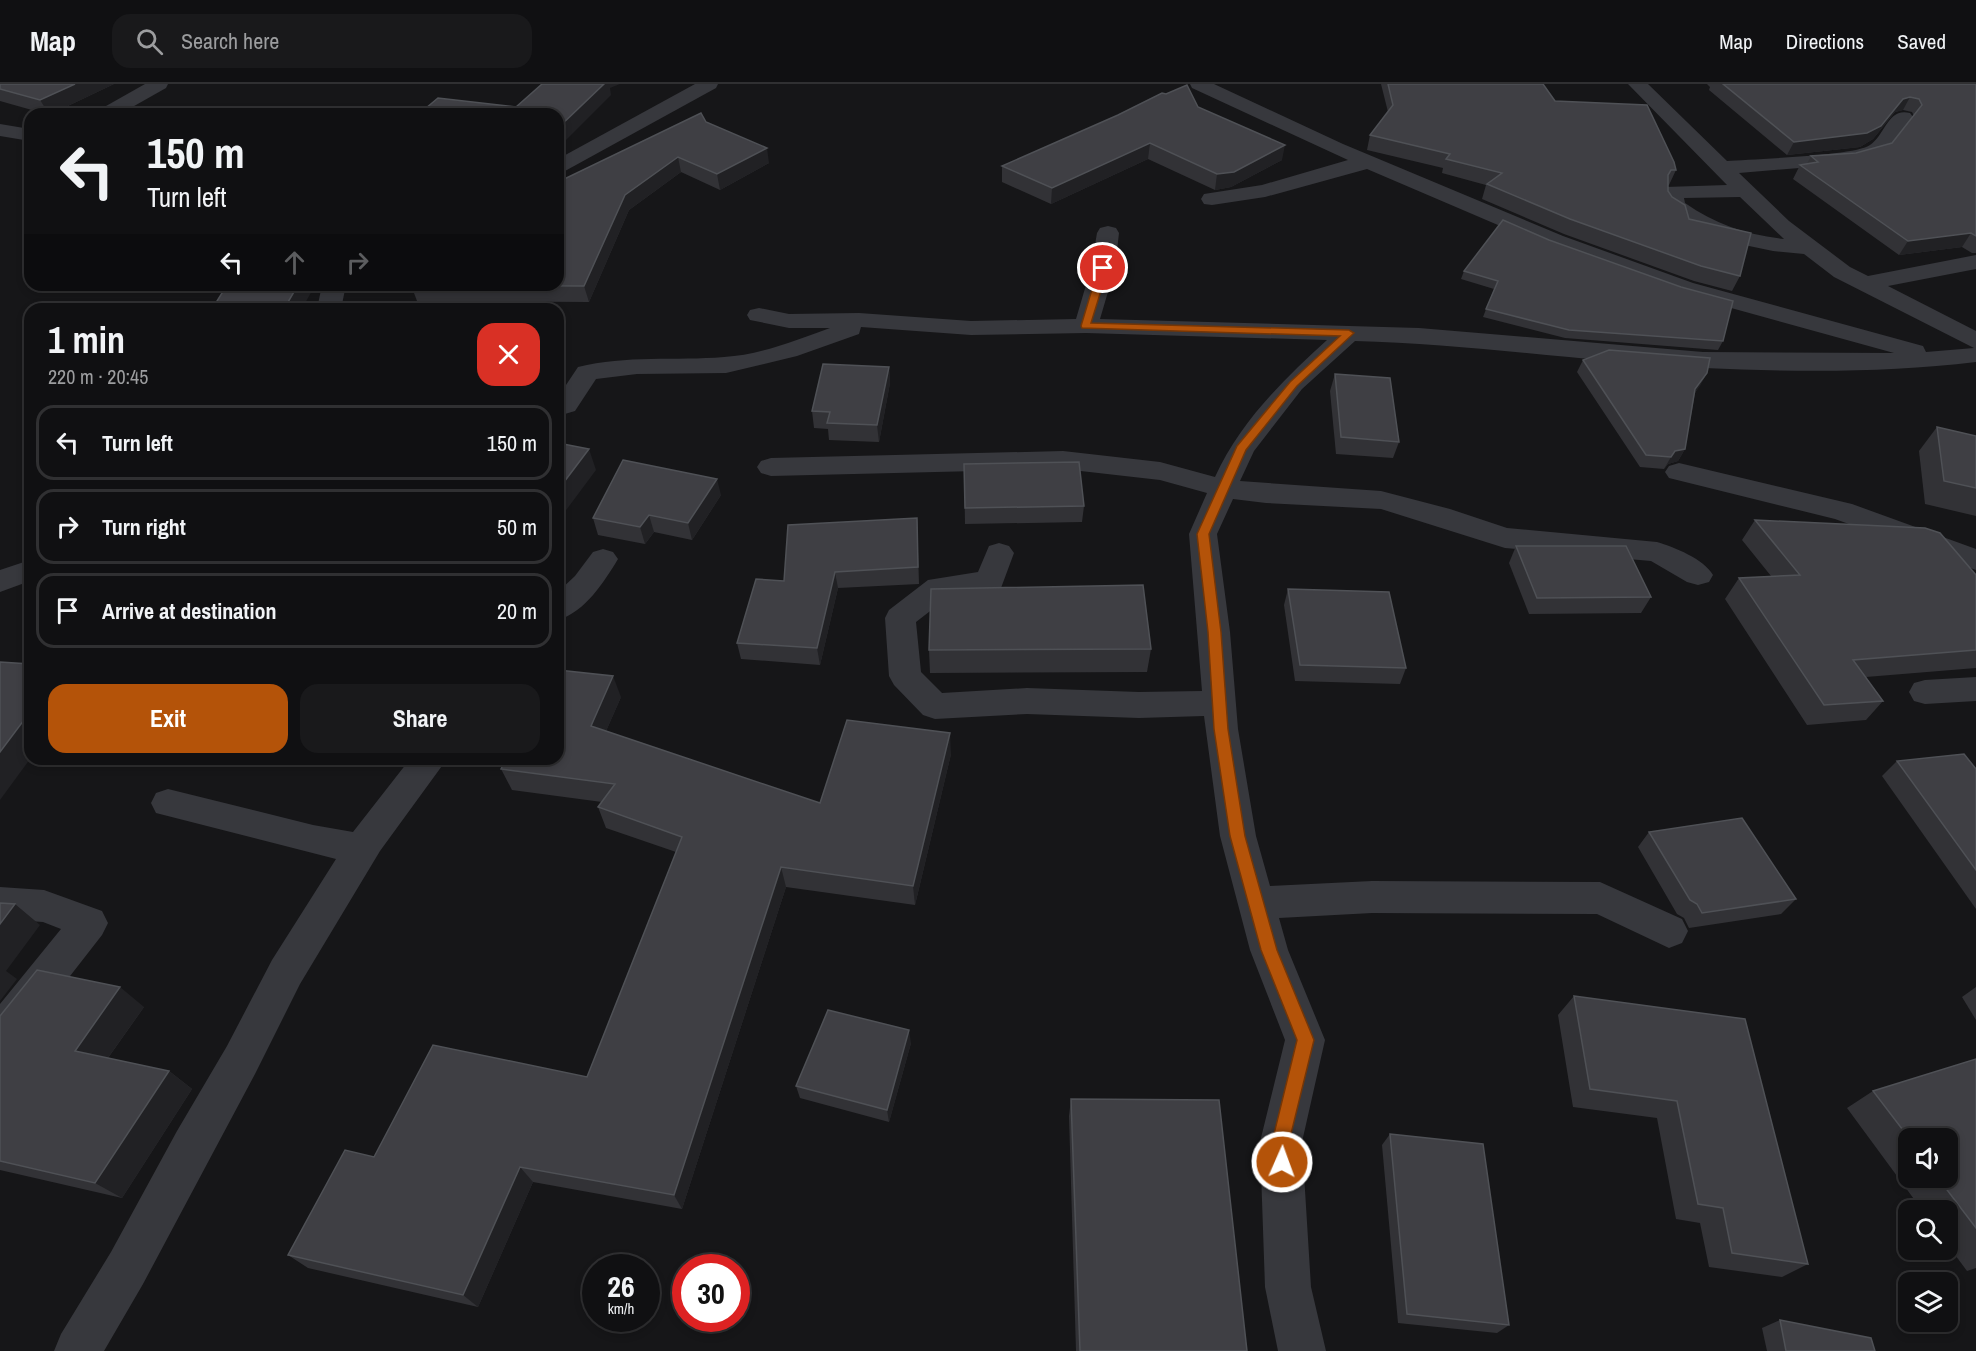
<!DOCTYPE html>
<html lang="en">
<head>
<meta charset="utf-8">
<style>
  body { margin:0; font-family:"Archivo Narrow",sans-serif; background:#19191b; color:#f1f3f6; height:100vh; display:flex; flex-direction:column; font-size:22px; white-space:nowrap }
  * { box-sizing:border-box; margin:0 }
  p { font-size:20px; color:#9c9d9f }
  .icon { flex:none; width:33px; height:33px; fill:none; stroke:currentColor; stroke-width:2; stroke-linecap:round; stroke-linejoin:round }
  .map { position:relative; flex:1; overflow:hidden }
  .panel { position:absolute; left:24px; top:219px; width:540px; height:462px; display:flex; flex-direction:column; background:#101012; border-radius:18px; box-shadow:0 3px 9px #0003,0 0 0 2px #303032 }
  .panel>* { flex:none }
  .guide { position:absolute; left:24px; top:24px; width:540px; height:183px; border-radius:18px; box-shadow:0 3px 9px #0003,0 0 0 2px #303032; background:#101012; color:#f1f3f6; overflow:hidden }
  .buttons { position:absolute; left:1898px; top:1044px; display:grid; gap:12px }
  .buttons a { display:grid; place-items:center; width:60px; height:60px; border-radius:12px; background:#101012; box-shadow:0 3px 9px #0003,0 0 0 2px #303032; font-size:30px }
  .speed { position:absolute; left:582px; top:1170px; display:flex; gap:12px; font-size:30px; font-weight:700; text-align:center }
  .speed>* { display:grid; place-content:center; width:78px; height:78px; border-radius:50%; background:#101012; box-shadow:0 3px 9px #0003,0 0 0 2px #303032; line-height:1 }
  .speed small { font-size:15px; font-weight:400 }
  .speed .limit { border:9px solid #d22; background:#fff; color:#111 }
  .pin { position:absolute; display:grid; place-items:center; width:51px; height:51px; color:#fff; margin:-26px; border:3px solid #fff; border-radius:50%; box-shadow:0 2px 6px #0007 }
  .me { position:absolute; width:66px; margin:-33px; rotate:2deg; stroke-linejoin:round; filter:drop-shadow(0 0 4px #0008) }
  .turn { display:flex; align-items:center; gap:21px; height:126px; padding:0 24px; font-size:27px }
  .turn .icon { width:78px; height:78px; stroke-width:2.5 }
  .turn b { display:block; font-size:42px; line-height:51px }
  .lanes { display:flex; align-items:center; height:57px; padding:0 24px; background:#0003; justify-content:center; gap:30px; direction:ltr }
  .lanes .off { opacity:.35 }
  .round { display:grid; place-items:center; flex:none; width:63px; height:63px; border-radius:18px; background:#19191b }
  .headline { display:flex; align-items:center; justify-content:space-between; height:102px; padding:0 24px }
  h1 { font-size:36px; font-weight:700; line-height:45px }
  .cta { display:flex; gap:12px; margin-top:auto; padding:12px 24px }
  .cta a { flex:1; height:69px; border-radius:18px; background:#b45309; color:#fff; font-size:24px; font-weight:700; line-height:69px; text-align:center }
  .cta a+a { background:#19191b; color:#f1f3f6 }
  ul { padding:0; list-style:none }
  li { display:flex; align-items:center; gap:18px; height:75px; margin:0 12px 9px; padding:0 12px; border:3px solid #303032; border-radius:18px }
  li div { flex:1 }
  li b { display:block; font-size:22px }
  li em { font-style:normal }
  header { display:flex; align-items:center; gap:36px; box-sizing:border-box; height:84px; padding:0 30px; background:#101012; border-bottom:2px solid #303032 }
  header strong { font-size:28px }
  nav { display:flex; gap:33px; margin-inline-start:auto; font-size:21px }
  .search { width:420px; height:54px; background:#19191b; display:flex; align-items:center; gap:15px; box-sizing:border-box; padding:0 21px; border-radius:18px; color:#9c9d9f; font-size:22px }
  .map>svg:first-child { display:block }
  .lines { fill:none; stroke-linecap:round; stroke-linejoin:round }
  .minor { fill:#37383d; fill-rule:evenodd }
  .wall { fill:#323236; fill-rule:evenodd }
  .shaded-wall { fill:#212124 }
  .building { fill:#3f3f44; stroke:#4f5156; stroke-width:1.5 }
  .route { fill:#b45309; stroke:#753606; stroke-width:1.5 }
</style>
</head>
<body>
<header>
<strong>Map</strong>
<div class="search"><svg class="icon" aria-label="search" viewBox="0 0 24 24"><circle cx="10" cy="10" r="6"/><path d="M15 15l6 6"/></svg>Search here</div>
<nav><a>Map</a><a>Directions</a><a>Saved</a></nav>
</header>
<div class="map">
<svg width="1976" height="1267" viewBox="0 0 1976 1267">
  <rect width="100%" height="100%" fill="#161618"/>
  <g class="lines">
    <!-- minor -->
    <g class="minor">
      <polygon points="145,0 168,0 166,4 120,30 96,30 99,26"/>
      <polygon points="695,0 718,0 716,4 565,87 558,89 558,75"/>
      <path d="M1190 0H1214L1343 60 1563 152 1693 199 1923 262 1926 268 1974 264 1834 193 1804 170 1773 167 1730 158 1697 145 1666 126C1662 119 1661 110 1665 103L1727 101 1628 0H1648L1727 77C1752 75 1855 72 1870 61 1885 51 1888 23 1910 29L1913 33 1884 70 1848 80 1739 89 1789 137 1850 183 1868 192 1976 171V185L1888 202 1976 247V278C1887 289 1794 288 1704 284 1587 278 1472 260 1355 257L1302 305 1254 367 1240 397 1381 407 1450 425 1507 444 1657 458C1674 463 1704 475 1713 491L1709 498 1698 501 1687 498 1651 477 1505 464 1381 425 1266 419 1233 415 1217 450 1230 548 1238 645 1256 752 1270 802 1372 797 1600 798 1682 835 1688 847 1682 859 1669 864 1597 830 1372 829 1279 834 1288 866 1325 956 1302 1058 1311 1203 1326 1267H1278L1265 1203 1260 1058 1285 956 1250 866 1220 752 1204 632 1139 634 1027 630 935 635 923 631 894 601 889 592 885 534 889 526 928 496 978 488 989 462 999 459 1009 462 1014 469 1001 504 947 514 916 538 921 588 942 609 1027 604 1139 608 1202 607 1189 450 1207 409 1160 396 1063 385 771 392 761 389 757 383 761 377 771 374 1063 367 1160 378 1215 393C1240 338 1283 296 1327 256L1086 249 971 251 861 243 859 250 797 272 726 289 637 290 596 295 575 327 558 332V313L578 283C626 271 676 277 724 273 760 271 797 256 830 244H789L750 236 747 231 750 226 759 224 789 230 859 229 971 237 1076 235 1091 184 1097 149 1100 144 1108 142 1116 144 1119 149 1115 184 1100 235 1419 244 1703 268 1894 269 1677 209 1547 162 1367 85 1265 113 1212 121 1204 120 1201 115 1204 110 1262 101 1348 76 1192 4ZM1740 113 1784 155C1747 151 1715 140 1685 119L1684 114Z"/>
      <polygon points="0,40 30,45 30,57 0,52"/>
      <polygon points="322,201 346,201 341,225 317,225"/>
      <polygon points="1679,379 1852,420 1976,465 1976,486 1835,435 1669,394 1665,388 1669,382"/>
      <path d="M603 465 613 468 618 475C604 498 585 528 558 536V508L575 492 593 468Z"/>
      <polygon points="30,476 30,497 0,508 0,486"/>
      <polygon points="1976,593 1976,617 1925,620 1914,617 1909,608 1914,599 1925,596"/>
      <polygon points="410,675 447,675 380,767 300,900 255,990 143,1200 104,1267 54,1267 61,1250 111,1168 177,1047 227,962 272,876 336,775 156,729 151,719 156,709 168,705 313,741 353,748"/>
      <polygon points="0,803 44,806 102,827 108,839 102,851 14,964 0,970 0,920 61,845 43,838 0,835"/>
    </g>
  </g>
  <!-- wall -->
  <g class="wall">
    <polygon points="0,0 114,0 51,30 46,30 0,17"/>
    <polygon points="1381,0 1543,0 1555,17 1676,86 1669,101 1668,101 1668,107 1672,113 1689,135 1740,192 1732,207 1694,197 1564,150 1482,115 1486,101 1442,89 1443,84 1367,66 1370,51 1388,28"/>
    <polygon points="1707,0 1976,0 1976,169 1972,169 1962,163 1899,171 1793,95 1800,81 1807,80 1811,72 1856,69 1892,59 1914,32 1912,28 1903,26 1895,28 1873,55 1860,63 1787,71 1709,6 1710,3"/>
    <polygon points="1198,23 1282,76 1231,103 1215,106 1148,75 1051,120 1002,98 1002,82"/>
    <polygon points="706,38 769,79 720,106 681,88 629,126 589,218 417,217 411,201"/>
    <polygon points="1464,187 1723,257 1718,266 1565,254 1483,233 1494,205 1461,195"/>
    <polygon points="1583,276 1707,289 1695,309 1685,365 1678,377 1668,380 1664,385 1640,383 1577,288"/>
    <polygon points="889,283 890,299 879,358 829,356 828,345 814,344 812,327"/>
    <polygon points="1335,290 1399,358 1393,374 1336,370 1330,307"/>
    <polygon points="1937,343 1976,352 1976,432 1925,420 1919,367"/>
    <polygon points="964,380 1084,422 1082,438 965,440"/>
    <polygon points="721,411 692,456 654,448 645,460 598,451 593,434"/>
    <polygon points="917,434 919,500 838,504 820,581 741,575 737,559 784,497"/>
    <polygon points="1755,436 1976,491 1976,584 1866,593 1883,617 1866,636 1807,641 1725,515 1739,494 1771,492 1742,456"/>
    <polygon points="1516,462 1651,513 1641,529 1529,530 1509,479"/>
    <polygon points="1288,505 1406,584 1400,600 1295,597 1284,521"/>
    <polygon points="1151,565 1147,588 930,589 929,566"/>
    <polygon points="621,613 606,647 820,719 951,670 915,821 786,803 682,1125 533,1098 478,1223 308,1184 288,1171 374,1073 587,993 676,768 606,744 598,723 602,718 512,706 501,685 504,679 484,677 484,675 558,675"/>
    <polygon points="1897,677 1976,685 1976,825 1882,692"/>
    <polygon points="1649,748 1796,815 1781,830 1689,844 1684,834 1677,830 1638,763"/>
    <polygon points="1976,903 1976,936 1962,913"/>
    <polygon points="1574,912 1745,935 1808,1180 1782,1193 1709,1183 1700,1139 1676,1135 1657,1034 1573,1023 1558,931"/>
    <polygon points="144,923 108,974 169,987 192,1005 122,1114 0,1086 0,932"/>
    <polygon points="911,959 889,1038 800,1014 796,1002"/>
    <path d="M1976 975V1184L1967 1187 1947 1160V1126H1922L1847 1024 1873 1007ZM1908 1054H1947V1094H1908Z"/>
    <polygon points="1071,1015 1247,1267 1076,1267 1069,1032"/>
    <polygon points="1390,1050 1509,1241 1497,1249 1398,1239 1382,1061"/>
    <polygon points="1780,1236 1875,1267 1767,1267 1762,1244"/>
  </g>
  <!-- shaded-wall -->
  <g class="shaded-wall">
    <polygon points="75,0 114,0 51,30 49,30 40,16"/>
    <polygon points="601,0 620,0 610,4 611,11 558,64 558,44"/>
    <polygon points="1910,13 1903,26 1895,28 1873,55 1860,63 1787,71 1794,58"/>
    <polygon points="1150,59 1148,75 1051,120 1052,104"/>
    <polygon points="1285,61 1282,76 1231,103 1215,106 1217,90"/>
    <polygon points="767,64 769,79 720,106 717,90"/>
    <polygon points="678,73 681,88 629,126 589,218 584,202 625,111"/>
    <polygon points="1971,149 1962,163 1899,171 1908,157"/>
    <polygon points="298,201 315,201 302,225 284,225"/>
    <polygon points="889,283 890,299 879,358 877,341"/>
    <polygon points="1707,289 1700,302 1689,317 1695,305"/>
    <polygon points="589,365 596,386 558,437 558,406"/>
    <polygon points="1685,365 1678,377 1668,380 1664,385 1671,373 1675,367"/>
    <polygon points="717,395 721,411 692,456 688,439"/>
    <polygon points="649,431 654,448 645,460 640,443"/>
    <polygon points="835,488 838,504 820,581 817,564"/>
    <polygon points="613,592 621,613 599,663 591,642"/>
    <polygon points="30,628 30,675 0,716 0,668"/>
    <polygon points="950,649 951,670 915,821 913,802"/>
    <polygon points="781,783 786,803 682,1125 674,1111"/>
    <polygon points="15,820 40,841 6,887 17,895 0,917 0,840"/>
    <polygon points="120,903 144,923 100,985 75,967"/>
    <polygon points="909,946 911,959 889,1038 887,1026"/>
    <polygon points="169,987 192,1005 122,1114 95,1099"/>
    <polygon points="520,1083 533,1098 478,1223 463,1211"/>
  </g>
  <!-- building -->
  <g class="building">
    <polygon points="0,0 75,0 40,16 0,5"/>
    <polygon points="542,0 604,0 558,44 558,30 419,30 438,14 516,23"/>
    <polygon points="1388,0 1543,0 1555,17 1647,21 1674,78 1676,86 1671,86 1668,91 1668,107 1672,113 1685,121 1689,135 1751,149 1740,192 1701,182 1570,135 1487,100 1502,89 1446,75 1450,70 1370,51 1393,21"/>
    <polygon points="1723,0 1976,0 1976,152 1971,149 1908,157 1800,81 1818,78 1811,72 1856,69 1892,59 1922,21 1919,15 1910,13 1903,15 1881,42 1867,49 1794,58"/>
    <polygon points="1187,1 1198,23 1285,61 1234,88 1217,90 1150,59 1052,104 1002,82 1118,31 1162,9 1166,10"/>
    <polygon points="701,29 706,38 767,64 717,90 678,73 625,111 584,202 411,201 558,201 558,98"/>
    <polygon points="1503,136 1549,156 1681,203 1733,217 1723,257 1569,246 1486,225 1498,197 1464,187"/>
    <polygon points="227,201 298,201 284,225 212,225"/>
    <polygon points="1609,266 1710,274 1707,289 1695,305 1685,365 1675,367 1671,373 1646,371 1583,276"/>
    <polygon points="823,280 889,283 877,341 827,339 830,328 812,327"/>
    <polygon points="1335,290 1390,294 1399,358 1341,353"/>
    <polygon points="1937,343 1976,352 1976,404 1944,397"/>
    <polygon points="558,359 589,365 558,406"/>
    <polygon points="623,376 717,395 688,439 649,431 640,443 593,434"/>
    <polygon points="1079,378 1084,422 965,424 964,380"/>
    <polygon points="917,434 918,483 835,488 817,564 737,559 756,495 784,497 788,441"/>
    <polygon points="1755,436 1925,444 1940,449 1976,491 1976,566 1853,576 1883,617 1824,621 1739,494 1800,491"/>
    <polygon points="1516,462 1626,462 1651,513 1537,514"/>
    <polygon points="1143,501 1151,565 929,566 931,505"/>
    <polygon points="1288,505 1389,508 1406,584 1300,581"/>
    <polygon points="0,578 30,580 30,628 0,668"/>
    <polygon points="558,586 613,592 591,642 820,719 847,636 950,649 913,802 781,783 674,1111 520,1083 463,1211 288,1171 345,1066 374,1073 433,961 587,993 682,753 598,723 615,700 501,685 506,675 558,675"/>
    <polygon points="1964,670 1976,685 1976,786 1897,677"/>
    <polygon points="1742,734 1796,815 1702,829 1697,820 1690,816 1649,748"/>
    <polygon points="0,819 15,820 0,840"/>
    <polygon points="37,886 120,903 75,967 169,987 95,1099 0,1077 0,932"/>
    <polygon points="1574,912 1745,935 1808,1180 1732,1169 1723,1124 1698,1120 1677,1017 1590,1005"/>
    <polygon points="828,926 909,946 887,1026 796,1002"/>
    <polygon points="1976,975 1976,1144 1938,1094 1947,1094 1947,1054 1909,1054 1873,1007"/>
    <polygon points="1071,1015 1219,1016 1247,1267 1080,1267"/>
    <polygon points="1390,1050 1483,1060 1509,1241 1407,1230"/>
    <polygon points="1780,1236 1871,1254 1875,1267 1786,1267"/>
  </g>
  <!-- route -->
  <polygon class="route" points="1099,182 1108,184 1091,239 1349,246 1354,249 1297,302 1246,366 1209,450 1221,548 1228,645 1245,752 1277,866 1314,956 1289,1058 1291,1078 1288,1085 1282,1087 1275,1085 1272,1058 1297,956 1261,866 1230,752 1214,645 1208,548 1197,450 1237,362 1290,298 1340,252 1082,244 1081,242"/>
</svg>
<div class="buttons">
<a><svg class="icon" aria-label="sound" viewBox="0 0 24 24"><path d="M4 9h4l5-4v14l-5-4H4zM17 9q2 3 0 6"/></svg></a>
<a><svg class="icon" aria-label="search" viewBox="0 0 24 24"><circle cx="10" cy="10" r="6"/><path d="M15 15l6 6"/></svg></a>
<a><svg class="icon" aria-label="layers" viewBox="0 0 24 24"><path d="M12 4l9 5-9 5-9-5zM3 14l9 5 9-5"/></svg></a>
</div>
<div class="speed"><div>26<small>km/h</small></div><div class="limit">30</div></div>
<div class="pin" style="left:1103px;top:184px;background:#d93025"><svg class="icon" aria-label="arrive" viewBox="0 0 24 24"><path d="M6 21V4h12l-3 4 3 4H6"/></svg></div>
<svg class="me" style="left:1282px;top:1078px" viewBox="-20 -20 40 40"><circle r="17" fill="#b45309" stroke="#fff" stroke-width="3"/><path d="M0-11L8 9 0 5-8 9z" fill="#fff"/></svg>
<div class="guide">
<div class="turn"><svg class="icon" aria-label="left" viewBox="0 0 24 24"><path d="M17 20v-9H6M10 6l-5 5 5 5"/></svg><div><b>150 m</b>Turn left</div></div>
<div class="lanes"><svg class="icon" aria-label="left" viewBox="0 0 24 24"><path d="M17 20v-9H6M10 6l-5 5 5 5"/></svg><svg class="icon off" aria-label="ahead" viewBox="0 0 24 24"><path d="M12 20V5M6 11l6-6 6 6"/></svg><svg class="icon off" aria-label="right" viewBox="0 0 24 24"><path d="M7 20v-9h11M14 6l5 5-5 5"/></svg></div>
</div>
<section class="panel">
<div class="headline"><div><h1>1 min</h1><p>220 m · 20:45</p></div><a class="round" style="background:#d93025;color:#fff"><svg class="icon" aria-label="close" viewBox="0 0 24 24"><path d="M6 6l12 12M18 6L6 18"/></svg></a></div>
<ul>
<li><svg class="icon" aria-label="left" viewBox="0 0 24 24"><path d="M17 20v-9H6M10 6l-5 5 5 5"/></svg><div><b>Turn left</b></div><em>150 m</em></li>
<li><svg class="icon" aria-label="right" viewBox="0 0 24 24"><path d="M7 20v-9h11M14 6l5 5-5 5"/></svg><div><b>Turn right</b></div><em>50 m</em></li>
<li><svg class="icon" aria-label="arrive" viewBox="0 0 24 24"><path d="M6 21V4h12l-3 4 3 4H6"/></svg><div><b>Arrive at destination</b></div><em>20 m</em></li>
</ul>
<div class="cta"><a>Exit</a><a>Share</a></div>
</section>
</div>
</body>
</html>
